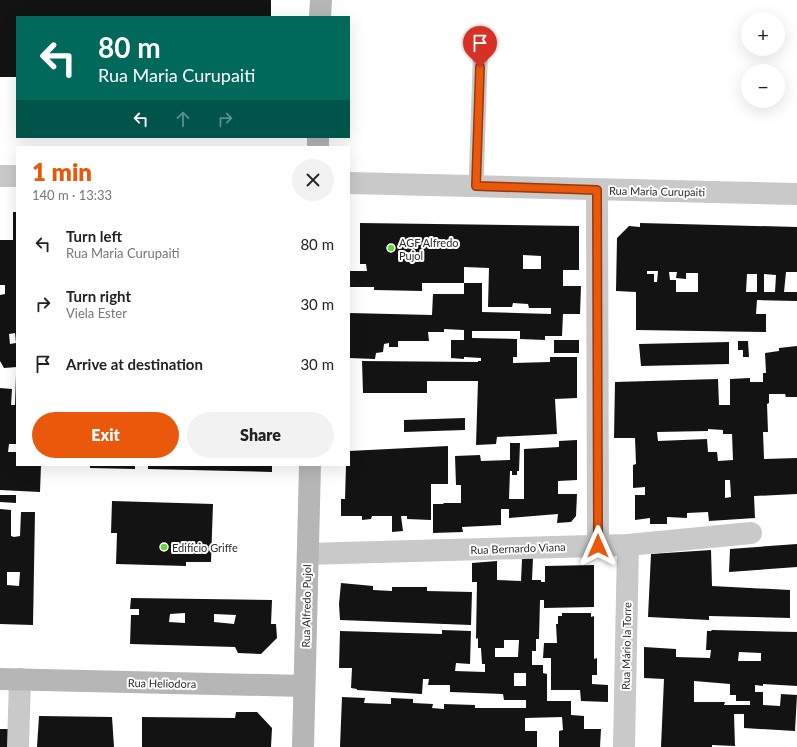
<!DOCTYPE html>
<html lang="en">
<head>
<meta charset="utf-8">
<style>
  body { margin:0; font-family:Lato,sans-serif; background:#f2f2f2; color:#222; height:100vh; display:flex; flex-direction:column; font-size:15px; white-space:nowrap }
  * { box-sizing:border-box; margin:0 }
  p { font-size:13px; color:#767676 }
  .icon { flex:none; width:22px; height:22px; fill:none; stroke:currentColor; stroke-width:2; stroke-linecap:round; stroke-linejoin:round }
  .map { position:relative; flex:1; overflow:hidden }
  .details { position:absolute; left:16px; top:146px; width:334px; height:320px; display:flex; flex-direction:column; background:#fff; border-radius:0px; box-shadow:0 4px 16px #0002 }
  .details>* { flex:none }
  .banner { position:absolute; left:16px; top:16px; width:334px; height:122px; border-radius:0px; box-shadow:0 4px 16px #0002; background:#00695c; color:#fff; overflow:hidden }
  .buttons { position:absolute; left:741px; top:12px; display:grid; gap:8px }
  .buttons a { display:grid; place-items:center; width:44px; height:44px; border-radius:50%; background:#fff; box-shadow:0 4px 16px #0002; font-size:20px }
  .pin { position:absolute; display:grid; place-items:center; width:34px; height:34px; color:#fff; margin:-41px -17px; border-radius:50% 50% 50% 0; rotate:-45deg; box-shadow:0 0 4px #0007 }
  .pin .icon { rotate:45deg }
  .me { position:absolute; width:44px; margin:-22px; rotate:0deg; stroke-linejoin:round; filter:drop-shadow(0 0 3px #0008) }
  .turn { display:flex; align-items:center; gap:14px; height:84px; padding:0 16px; font-size:18px }
  .turn .icon { width:52px; height:52px; stroke-width:2.5 }
  .turn b { display:block; font-size:28px; line-height:34px }
  .lanes { display:flex; align-items:center; height:38px; padding:0 16px; background:#0003; justify-content:center; gap:20px; direction:ltr }
  .lanes .off { opacity:.35 }
  .round { display:grid; place-items:center; flex:none; width:42px; height:42px; border-radius:21px; background:#f2f2f2 }
  .overview { display:flex; align-items:center; justify-content:space-between; height:68px; padding:0 16px }
  h1 { font-size:24px; font-weight:800; line-height:30px; color:#ea580c }
  .primary-button { display:flex; gap:8px; margin-top:auto; padding:8px 16px }
  .primary-button a { flex:1; height:46px; border-radius:24px; background:#ea580c; color:#fff; font-size:16px; font-weight:800; line-height:46px; text-align:center }
  .primary-button a+a { background:#f2f2f2; color:#222 }
  ul { padding:0; list-style:none }
  li { display:flex; align-items:center; gap:12px; height:60px; padding:0 16px }
  li div { flex:1 }
  li b { display:block; font-size:15px }
  li em { font-style:normal }
  .map>svg:first-child { display:block }
  .building { fill:#131313; fill-rule:evenodd }
  .lines { fill:none; stroke-linecap:round; stroke-linejoin:round }
  .lane { stroke:#c9c9c9; stroke-width:15 }
  .street { stroke:#c9c9c9; stroke-width:22 }
  .secondary { stroke:#b6b6b6; stroke-width:22 }
  .route-casing { stroke:#983908; stroke-width:10 }
  .route { stroke:#ea580c; stroke-width:7 }
  .poi-dot { fill:#69d63b; stroke:#fff; stroke-width:1.5 }
  .labels { text-anchor:middle; dominant-baseline:central; stroke-width:4; stroke-linejoin:round; paint-order:stroke }
  .street-label { font-size:11px; fill:#2c2c2c; stroke:#fff }
  .poi-label { font-size:11px; fill:#2c2c2c; stroke:#fff; text-anchor:start }
</style>
</head>
<body>
<div class="map">
<svg width="797" height="747" viewBox="0 0 797 747">
  <rect width="100%" height="100%" fill="#fff"/>
  <!-- building -->
  <g class="building">
    <polygon points="0,0 271,0 271,17 17,17 17,77 0,77"/>
    <path d="M13 212H17V367L4 368 0 361V295L5 294V285H0V240H13ZM15 333 16 343 10 344 9 334Z"/>
    <path d="M360 223 579 226V270H563V286H581L580 314H563L562 336H545V340L520 339V331H472V338L517 339V357H513V363L550 362V357H577V398L555 399 557 434 497 437 496 444 476 445 478 381H427V393H363L362 361 478 362V361H481V358L464 357V359L451 358V340H464V330L444 329V332H428L429 341H398V347H389V343L384 344 383 352 376 353 375 359 349 358V313L432 315 433 294H464V283H482V312L551 314V308H529L528 304 513 303 512 307H488L489 268 464 267V283H422V291L374 290V287H349V271H367L366 264H360ZM523 255 541 256V269H523Z"/>
    <path d="M640 223 797 227V272H786L784 292H797V301L757 300 756 314H766V332L636 330V292L616 291 617 238 629 226 640 227ZM647 271H658L657 282H654V274H647ZM669 272H677L676 278 686 279V273H698V292H676V280H670ZM747 274H757V292H746ZM764 274 776 275 775 292H764Z"/>
    <rect x="554" y="340" width="25" height="13"/>
    <polygon points="738,341 748,341 749,357 743,357 743,350 738,350"/>
    <polygon points="729,342 729,364 641,366 639,344"/>
    <path d="M797 346V397H786L785 394H769V403L767 404 768 432H763L764 459 797 458V494L754 496 755 518 709 521 708 512 687 513V518L667 517V524H650V518L635 520V495H645V487L633 488V465L636 464 635 438H614L615 382 718 379 719 405H730V379L750 378V382H763V373H766L765 353 779 351V348ZM708 429 723 430V434H732L733 460 718 461 717 452H708L707 439 658 441 657 432 708 431ZM725 480H730L731 497 725 498Z"/>
    <polygon points="16,374 17,374 17,444 9,444 8,452 17,452 17,465 41,465 40,492 0,490 0,388 12,389 11,405 15,405"/>
    <polygon points="465,418 465,430 404,432 404,420"/>
    <polygon points="577,440 577,480 558,481 558,494 577,494 576,516 571,522 557,523 558,514 509,518 509,509 501,509 501,525 462,527 463,532 433,533 433,504 444,504 443,503 461,503 461,485 456,485 455,456 480,455 481,461 510,460 510,443 520,443 519,471 517,471 517,475 512,475 512,471 510,471 509,499 524,499 524,449 559,447 559,441"/>
    <polygon points="448,446 448,484 431,484 431,520 407,519 407,516 401,516 403,531 392,532 392,516 372,516 371,519 362,520 362,516 341,516 341,499 345,499 346,465 349,465 349,451"/>
    <polygon points="90,465 135,465 135,469 90,468"/>
    <polygon points="148,465 272,465 272,472 148,469"/>
    <polygon points="0,495 16,495 16,503 0,502"/>
    <polygon points="112,501 213,504 211,562 186,562 186,566 116,564 117,533 111,533"/>
    <path d="M0 509 11 510V536L14 537 20 536 21 512H35L33 625 0 624ZM7 572H20L19 586 7 585Z"/>
    <polygon points="797,544 797,567 729,572 730,549"/>
    <polygon points="711,550 712,586 790,590 790,618 709,616 709,620 648,617 651,554"/>
    <path d="M533 558 532 580H541V582H545V566L594 565V607L544 608V600H540L539 639H536V651H532V665H543V673L547 674V701H571V715L584 716V729H601L600 747H559V731L563 730 562 717 525 718V731H537V747H340L342 697 365 698 364 703 391 704V698L413 699V703L433 704 432 708 444 709V704L475 705V708H526V700H504L503 694 450 692V685H428L429 679H423L422 694 357 690V689L351 688 352 668H339L340 631 442 634V630L471 631 470 664 456 663 455 671 485 672V664H482L481 648H478V638L476 639 477 582H472V563L497 561V580L521 581 522 559ZM504 640H519L518 657H495V648H504ZM514 673H526V686H514Z"/>
    <polygon points="341,583 373,586 373,590 392,591 392,587 427,587 427,591 472,592 471,625 340,620 339,604"/>
    <path d="M131 598 272 600 271 624H276L277 638 261 654 238 653 235 647 130 644 131 615H139V609H130ZM185 613V623L169 622 170 614ZM214 614 236 615 234 624 214 622Z"/>
    <polygon points="562,613 591,613 591,617 594,616 594,659 597,658 597,675 592,675 592,684 608,685 608,702 581,701 580,690 551,690 551,658 543,658 544,643 557,643 556,624 558,624 558,616 562,616"/>
    <path d="M712 630 797 632V686L763 684V686L755 685V692H763V705L780 706 781 694 797 695 795 731 744 728V714H734L735 746 712 745V747H661L664 679 644 678V647L676 649V657L710 658 711 650H706L707 631H711ZM739 652 761 653V661H738ZM694 681 730 684V695H736V701H750V705H724L725 702H694Z"/>
    <polygon points="236,712 257,712 272,728 271,747 142,747 142,717 235,718"/>
    <polygon points="39,716 112,717 114,747 37,747"/>
    <rect x="0" y="729" width="11" height="18"/>
  </g>
  <g class="lines">
    <!-- lane -->
    <polyline class="lane" points="476,186 481,37"/>
    <!-- street -->
    <g class="street">
      <polyline points="0,176 17,176"/>
      <polyline points="349,183 797,194"/>
      <polyline points="597,190 598,546"/>
      <polyline points="308,554 628,545 751,533"/>
      <polyline points="18,747 20,679"/>
      <polyline points="624,747 628,545"/>
    </g>
    <!-- secondary -->
    <g class="secondary">
      <polyline points="320,17 321,0"/>
      <polyline points="318,147 318,137"/>
      <polyline points="0,679 304,686"/>
      <polyline points="303,747 310,465"/>
    </g>
  </g>
  <g class="lines">
    <defs>
      <polyline id="route" points="480,67 476,186 597,190 598,546"/>
    </defs>
    <!-- route casing -->
    <use href="#route" class="route-casing"/>
    <!-- route -->
    <use href="#route" class="route"/>
  </g>
  <!-- markers -->
  <g class="poi-dot">
    <circle cx="391" cy="248" r="4"/>
    <circle cx="164" cy="547" r="4"/>
  </g>
  <g class="labels">
    <!-- street labels -->
    <g class="street-label">
      <text transform="translate(657 191) rotate(1)">Rua Maria Curupaiti</text>
      <text transform="translate(518 548) rotate(-2)">Rua Bernardo Viana</text>
      <text transform="translate(306 606) rotate(-89)">Rua Alfredo Pujol</text>
      <text transform="translate(626 646) rotate(-89)">Rua Mário la Torre</text>
      <text transform="translate(162 683) rotate(1)">Rua Heliodora</text>
    </g>
    <!-- poi labels -->
    <g class="poi-label">
      <text x="399" y="242">AGF Alfredo<tspan x="399" dy="13">Pujol</tspan></text>
      <text x="172" y="547">Edifício Griffe</text>
    </g>
  </g>
</svg>
<div class="buttons">
<a>+</a>
<a>−</a>
</div>
<div class="pin" style="left:480px;top:67px;background:#d93025"><svg class="icon" aria-label="arrive" viewBox="0 0 24 24"><path d="M6 21V4h12l-3 4 3 4H6"/></svg></div>
<svg class="me" style="left:598px;top:546px" viewBox="-20 -20 40 40"><path d="M0-17L14 15 0 8-14 15z" fill="#ea580c" stroke="#fff" stroke-width="4"/></svg>
<div class="banner">
<div class="turn"><svg class="icon" aria-label="left" viewBox="0 0 24 24"><path d="M17 20v-9H6M10 6l-5 5 5 5"/></svg><div><b>80 m</b>Rua Maria Curupaiti</div></div>
<div class="lanes"><svg class="icon" aria-label="left" viewBox="0 0 24 24"><path d="M17 20v-9H6M10 6l-5 5 5 5"/></svg><svg class="icon off" aria-label="ahead" viewBox="0 0 24 24"><path d="M12 20V5M6 11l6-6 6 6"/></svg><svg class="icon off" aria-label="right" viewBox="0 0 24 24"><path d="M7 20v-9h11M14 6l5 5-5 5"/></svg></div>
</div>
<section class="details">
<div class="overview"><div><h1>1 min</h1><p>140 m · 13:33</p></div><a class="round"><svg class="icon" aria-label="close" viewBox="0 0 24 24"><path d="M6 6l12 12M18 6L6 18"/></svg></a></div>
<ul>
<li><svg class="icon" aria-label="left" viewBox="0 0 24 24"><path d="M17 20v-9H6M10 6l-5 5 5 5"/></svg><div><b>Turn left</b><p>Rua Maria Curupaiti</p></div><em>80 m</em></li>
<li><svg class="icon" aria-label="right" viewBox="0 0 24 24"><path d="M7 20v-9h11M14 6l5 5-5 5"/></svg><div><b>Turn right</b><p>Viela Ester</p></div><em>30 m</em></li>
<li><svg class="icon" aria-label="arrive" viewBox="0 0 24 24"><path d="M6 21V4h12l-3 4 3 4H6"/></svg><div><b>Arrive at destination</b></div><em>30 m</em></li>
</ul>
<div class="primary-button"><a>Exit</a><a>Share</a></div>
</section>
</div>
</body>
</html>
